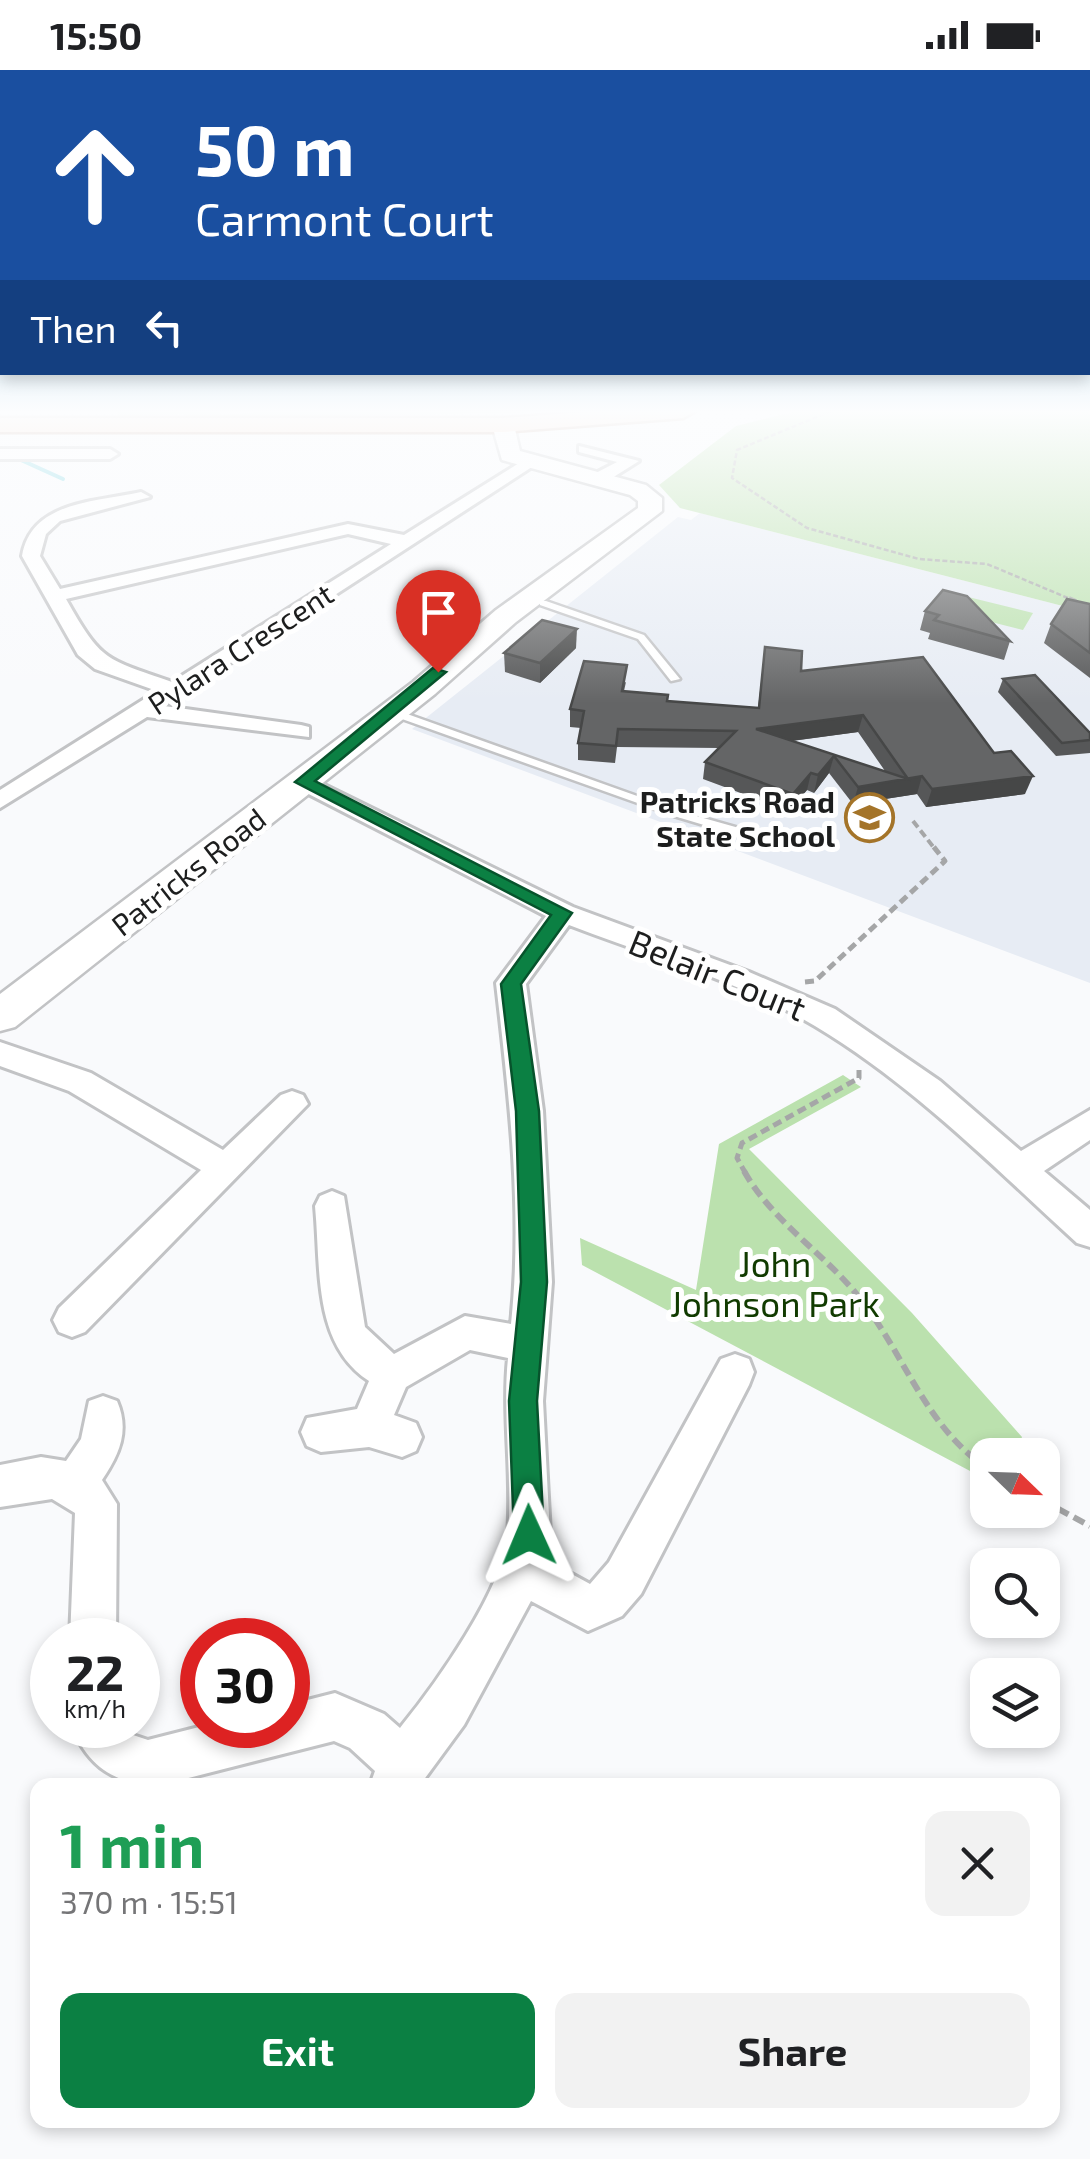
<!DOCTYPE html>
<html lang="en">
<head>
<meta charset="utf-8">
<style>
  body { margin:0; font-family:"Exo 2",sans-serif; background:#f2f2f2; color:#202124; height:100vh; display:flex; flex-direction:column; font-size:38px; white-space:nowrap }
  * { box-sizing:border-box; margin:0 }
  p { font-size:32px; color:#757577 }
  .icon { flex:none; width:55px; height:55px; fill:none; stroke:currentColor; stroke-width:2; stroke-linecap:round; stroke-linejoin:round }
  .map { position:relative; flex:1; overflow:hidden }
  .side { position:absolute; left:30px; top:1708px; width:1030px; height:350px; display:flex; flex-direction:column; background:#fff; border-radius:20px; box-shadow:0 5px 15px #0003 }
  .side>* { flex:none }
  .banner { position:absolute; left:0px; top:0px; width:1090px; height:305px; box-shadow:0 5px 15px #0003; background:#1a4fa0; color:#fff; overflow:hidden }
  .needle { width:65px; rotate:113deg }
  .fabs { position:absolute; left:970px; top:1368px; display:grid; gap:20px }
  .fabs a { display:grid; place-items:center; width:90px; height:90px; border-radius:20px; background:#fff; box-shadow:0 5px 15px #0003; font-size:50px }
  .speed { position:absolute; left:30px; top:1548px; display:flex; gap:20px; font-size:50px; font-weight:700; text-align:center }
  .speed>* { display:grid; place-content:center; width:130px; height:130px; border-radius:50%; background:#fff; box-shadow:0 5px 15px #0003; line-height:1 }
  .speed small { font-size:25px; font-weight:400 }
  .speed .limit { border:15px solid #d22; background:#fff; color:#111 }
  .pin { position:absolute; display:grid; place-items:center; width:85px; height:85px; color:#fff; margin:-102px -42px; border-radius:50% 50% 50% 0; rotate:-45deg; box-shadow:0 0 10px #0007 }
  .pin .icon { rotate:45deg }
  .me { position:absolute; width:110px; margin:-55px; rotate:359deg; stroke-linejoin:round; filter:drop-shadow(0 0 8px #0008) }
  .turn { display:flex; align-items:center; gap:35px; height:210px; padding:0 30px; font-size:45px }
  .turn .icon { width:130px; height:130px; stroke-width:2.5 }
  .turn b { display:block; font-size:70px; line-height:85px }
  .then { display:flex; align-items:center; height:95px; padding:0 30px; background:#0003; gap:20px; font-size:38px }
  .round { display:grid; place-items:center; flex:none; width:105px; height:105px; border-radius:20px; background:#f2f2f2 }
  .overview { display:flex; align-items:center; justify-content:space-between; height:170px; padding:0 30px }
  h1 { font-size:60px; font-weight:700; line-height:75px; color:#1e9e55 }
  .cta { display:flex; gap:20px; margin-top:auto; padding:20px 30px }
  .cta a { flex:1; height:115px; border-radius:20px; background:#0b8043; color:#fff; font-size:40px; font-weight:700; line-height:115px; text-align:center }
  .cta a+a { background:#f2f2f2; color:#202124 }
  .status { display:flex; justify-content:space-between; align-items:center; height:70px; padding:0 50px; background:#fff; direction:ltr }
  .status svg { height:28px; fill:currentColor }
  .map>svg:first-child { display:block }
  .built { fill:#e7ecf4 }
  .green { fill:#bbe1ae }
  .forest { fill:#aeda9f }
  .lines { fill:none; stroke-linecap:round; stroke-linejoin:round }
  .stream { stroke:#73d2e0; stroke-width:4 }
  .lane-casing { stroke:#c2c3c5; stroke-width:5 }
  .street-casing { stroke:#c2c3c5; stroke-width:6 }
  .secondary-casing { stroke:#c2c3c5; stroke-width:5 }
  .primary-casing { stroke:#ab7c62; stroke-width:5 }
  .path-far3 { stroke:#a5a6a7; stroke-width:2.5; stroke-dasharray:5 2.5; stroke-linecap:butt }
  .path-far2 { stroke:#a5a6a7; stroke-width:4; stroke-dasharray:8 4; stroke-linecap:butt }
  .path-far1 { stroke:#a5a6a7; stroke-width:5; stroke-dasharray:9 5; stroke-linecap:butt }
  .path { stroke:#a5a6a7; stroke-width:6; stroke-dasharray:12 6; stroke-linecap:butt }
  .lane { fill:#fff; fill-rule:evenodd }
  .street { fill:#fff; fill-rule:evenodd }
  .secondary { fill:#fff; fill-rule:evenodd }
  .primary { fill:#facfb6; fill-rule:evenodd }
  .wall { fill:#565758; fill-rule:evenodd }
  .shaded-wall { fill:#464747 }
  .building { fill:#646566; stroke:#464747; stroke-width:2.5; fill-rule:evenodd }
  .route { fill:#0b8043; stroke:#07532c; stroke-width:2.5 }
  .labels { text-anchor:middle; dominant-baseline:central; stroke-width:10; stroke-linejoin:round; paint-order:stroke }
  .far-street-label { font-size:30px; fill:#1d1e1e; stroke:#fff }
  .far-poi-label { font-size:30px; font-weight:bold; fill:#1d1e1e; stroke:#fff; text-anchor:end }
  .street-label { font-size:35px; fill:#1d1e1e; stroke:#fff }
  .park-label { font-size:35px; fill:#113b00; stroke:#fff }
</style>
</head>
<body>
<div class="status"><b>15:50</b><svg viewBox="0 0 49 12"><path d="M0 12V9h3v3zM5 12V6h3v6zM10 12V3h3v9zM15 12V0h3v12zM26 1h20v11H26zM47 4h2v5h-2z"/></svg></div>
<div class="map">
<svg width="1090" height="2089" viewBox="0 0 1090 2089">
  <rect width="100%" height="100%" fill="#f9fafc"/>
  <!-- built -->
  <polygon class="built" points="700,443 1090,543 1090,913 412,659 678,447 691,450"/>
  <!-- green -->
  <g class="green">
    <polygon points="797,341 1090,341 1090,543 680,438 659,415 736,356"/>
    <polygon points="948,522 1033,543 1023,560 936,538"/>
    <polygon points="843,1005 861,1017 749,1079 912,1243 1022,1367 1015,1385 988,1385 987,1410 582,1195 580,1168 696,1220 719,1074"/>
  </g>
  <!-- forest -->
  <polygon class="forest" points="116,341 219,341 221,345 272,341 600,341 197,349 182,344 119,347"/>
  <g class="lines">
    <!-- stream -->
    <polyline class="stream" points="21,390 63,409"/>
    <defs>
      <g id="lane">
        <polygon points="540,531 546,531 644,565 680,609 671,611 638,569 540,535"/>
        <polygon points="388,640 396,640 682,742 771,767 807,764 813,768 807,772 767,774 674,746 388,644"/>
      </g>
      <g id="street">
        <polygon points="579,376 639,391 604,413 592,413 592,405 617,392 579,382"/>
        <polygon points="0,379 110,379 118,384 110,389 0,389"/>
        <path d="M524 390 538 393 164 636 301 655 309 657V667L147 647 0 738V720L157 621 95 599 78 585 22 486C31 431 96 432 141 422L150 427 60 451 46 464 40 486 60 519 348 454 404 465ZM348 464 391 474 172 612C105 588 102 593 66 529Z"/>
        <path d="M304 705 573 837 749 902 835 939 940 1011 1021 1081 1090 1040V1070L1044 1101 1090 1140V1177L1077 1173C994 1097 912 1014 815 956 740 911 649 886 569 855L526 914 543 1041 552 1212 543 1331 550 1465 546 1490 590 1514 609 1492 721 1289 735 1284 749 1289 754 1302 749 1315 641 1524 622 1546 588 1561 531 1531 464 1655 420 1715H370L375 1701 350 1678 334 1671 161 1715C115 1715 89 1698 71 1655H125L133 1665 148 1670 207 1655H288V1635L335 1623 384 1644 400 1658C435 1615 503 1520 508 1465 513 1406 502 1347 508 1288L470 1280 406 1317 394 1345 416 1353 422 1367 416 1381 402 1387 369 1377 321 1382 307 1376 301 1362 307 1348 357 1339 369 1311C312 1274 321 1197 315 1136L320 1126 332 1121 344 1126 365 1257 394 1284 465 1246 511 1254C523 1141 509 1025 496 913L546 846 295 717 292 712 295 707Z"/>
        <polygon points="0,972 91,1003 223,1080 281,1025 292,1021 303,1025 308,1034 85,1262 72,1267 59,1262 53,1250 59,1238 201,1100 69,1021 0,996"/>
        <path d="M103 1326 117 1331C130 1361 119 1385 102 1410L117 1434 116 1570H70L75 1443 52 1429 0 1437V1395L41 1387 66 1391 81 1369 89 1331Z"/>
      </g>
      <polygon id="secondary" points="503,349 514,355 520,381 646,415 662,428 662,441 516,552 435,624 15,957 0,961 0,924 413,612 496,540 638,438 638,431 630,425 502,390 492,355"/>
      <polygon id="primary" points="599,341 695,341 683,348 503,362 0,362 0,348 503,348"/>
    </defs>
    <!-- lane casing -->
    <use href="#lane" class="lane-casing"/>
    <!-- street casing -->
    <use href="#street" class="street-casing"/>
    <!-- secondary casing -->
    <use href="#secondary" class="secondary-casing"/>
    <!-- primary casing -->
    <use href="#primary" class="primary-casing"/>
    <!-- path-far3 -->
    <polyline class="path-far3" points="831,341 737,380 732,408 807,458 919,489 987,494 1075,531"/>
    <!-- path-far2 -->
    <g class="path-far2">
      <polyline points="1069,528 1076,531"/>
      <polyline points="913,751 935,779"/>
    </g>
    <!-- path-far1 -->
    <g class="path-far1">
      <polyline points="805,912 815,911 945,791 933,776"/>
      <polyline points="746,1104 737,1088 742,1073 859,1008 859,1000"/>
    </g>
    <!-- path -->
    <g class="path">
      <path d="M744 1101C771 1149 819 1180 854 1221 904 1280 922 1354 988 1399"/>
      <polyline points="1042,1430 1090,1456"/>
    </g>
    <!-- lane -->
    <use href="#lane" class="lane"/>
    <!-- street -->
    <use href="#street" class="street"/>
    <!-- secondary -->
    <use href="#secondary" class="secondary"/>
    <!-- primary -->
    <use href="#primary" class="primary"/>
  </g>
  <!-- wall -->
  <g class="wall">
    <polygon points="943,520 1010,571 1004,590 928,569 930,563 920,560 925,541"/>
    <polygon points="1090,534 1090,608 1044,573 1051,554"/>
    <path d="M765 577 801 601 994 683 1025 724 926 737 917 724 853 734 829 703 814 723 807 720 789 741 703 709 705 692 719 678 617 677 615 693 578 690V673L581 658 570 657V639L626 612 624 621 667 631 758 638ZM858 662 885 701 792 671Z"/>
    <polygon points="576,578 540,613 505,602 504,583"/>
    <polygon points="1003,609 1090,663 1090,683 1056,686 998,622"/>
  </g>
  <!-- shaded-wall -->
  <g class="shaded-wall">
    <polygon points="577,559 576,578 540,613 540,593"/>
    <polygon points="863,645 858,662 753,676 756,659"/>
    <polygon points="834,686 829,703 814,723 818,705"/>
    <polygon points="811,703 807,720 789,741 793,724"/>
    <polygon points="922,706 917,724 853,734 858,717"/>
    <polygon points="1033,706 1025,724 926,737 932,719"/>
  </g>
  <!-- building -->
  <g class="building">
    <polygon points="943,520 967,526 1010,571 934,550 939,545 925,541"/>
    <polygon points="1067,529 1090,534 1090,583 1051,554"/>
    <polygon points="542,550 577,559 540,593 504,583"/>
    <path d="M765 577 802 581 801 601 923 587 994 683 1011 681 1033 706 932 719 922 706 858 717 834 686 818 705 811 703 793 724 705 692 736 661 618 659 616 676 578 673 584 641 570 639 584 591 627 595 622 621 668 625 667 631 759 638ZM863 645 908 709 756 659Z"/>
    <polygon points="1035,605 1090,663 1090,670 1062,673 1003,609"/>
  </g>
  <!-- sky -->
  <linearGradient id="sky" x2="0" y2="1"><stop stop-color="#79c0e5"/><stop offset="0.54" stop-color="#fcfdfe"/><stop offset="1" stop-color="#fcfdfe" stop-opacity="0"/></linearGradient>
  <rect width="1090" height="633" fill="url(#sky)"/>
  <!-- route -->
  <polygon class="route" points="433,598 446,602 315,711 572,843 521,914 539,1041 547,1212 537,1331 544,1465 540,1476 529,1480 518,1476 514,1465 509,1331 521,1212 516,1041 501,914 551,845 295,712"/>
  <!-- icons -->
  <defs>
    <symbol id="school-ring" viewBox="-11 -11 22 22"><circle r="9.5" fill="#fff" stroke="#a47429" stroke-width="1.5"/><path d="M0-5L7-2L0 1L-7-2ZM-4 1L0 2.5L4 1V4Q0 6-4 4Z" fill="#a47429"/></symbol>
  </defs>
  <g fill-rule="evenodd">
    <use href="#school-ring" x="842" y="720" width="55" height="55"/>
  </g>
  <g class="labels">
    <!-- far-street labels -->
    <g class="far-street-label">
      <text transform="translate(240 578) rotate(-33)">Pylara Crescent</text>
      <text transform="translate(188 801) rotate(-38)">Patricks Road</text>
    </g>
    <!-- far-poi labels -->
    <g class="far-poi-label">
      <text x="835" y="731">Patricks Road<tspan x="835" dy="34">State School</tspan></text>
    </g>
    <!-- street labels -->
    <g class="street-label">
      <text transform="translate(718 904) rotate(22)">Belair Court</text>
    </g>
    <!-- park labels -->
    <g class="park-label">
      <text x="775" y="1193">John<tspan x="775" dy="40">Johnson Park</tspan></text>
    </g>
  </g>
</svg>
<div class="fabs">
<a><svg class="needle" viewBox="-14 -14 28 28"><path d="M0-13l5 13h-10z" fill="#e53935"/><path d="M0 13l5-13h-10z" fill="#757577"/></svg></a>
<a><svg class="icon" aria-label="search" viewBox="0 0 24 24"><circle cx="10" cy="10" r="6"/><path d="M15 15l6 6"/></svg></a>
<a><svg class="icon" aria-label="layers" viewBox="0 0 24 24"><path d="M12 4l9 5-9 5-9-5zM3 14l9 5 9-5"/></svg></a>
</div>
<div class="speed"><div>22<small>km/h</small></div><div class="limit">30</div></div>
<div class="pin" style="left:438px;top:602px;background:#d93025"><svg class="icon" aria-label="arrive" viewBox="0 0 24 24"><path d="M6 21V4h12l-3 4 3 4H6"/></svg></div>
<svg class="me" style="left:529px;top:1465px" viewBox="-20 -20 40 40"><path d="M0-17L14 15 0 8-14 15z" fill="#0b8043" stroke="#fff" stroke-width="4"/></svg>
<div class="banner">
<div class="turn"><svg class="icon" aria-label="ahead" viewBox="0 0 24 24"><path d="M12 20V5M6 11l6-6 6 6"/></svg><div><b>50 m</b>Carmont Court</div></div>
<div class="then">Then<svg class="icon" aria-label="left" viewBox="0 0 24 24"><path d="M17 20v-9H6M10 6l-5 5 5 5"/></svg></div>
</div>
<section class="side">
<div class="overview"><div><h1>1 min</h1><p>370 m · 15:51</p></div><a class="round"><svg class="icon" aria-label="close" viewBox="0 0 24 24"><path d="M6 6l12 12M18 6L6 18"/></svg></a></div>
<div class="cta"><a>Exit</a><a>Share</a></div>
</section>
</div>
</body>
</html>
